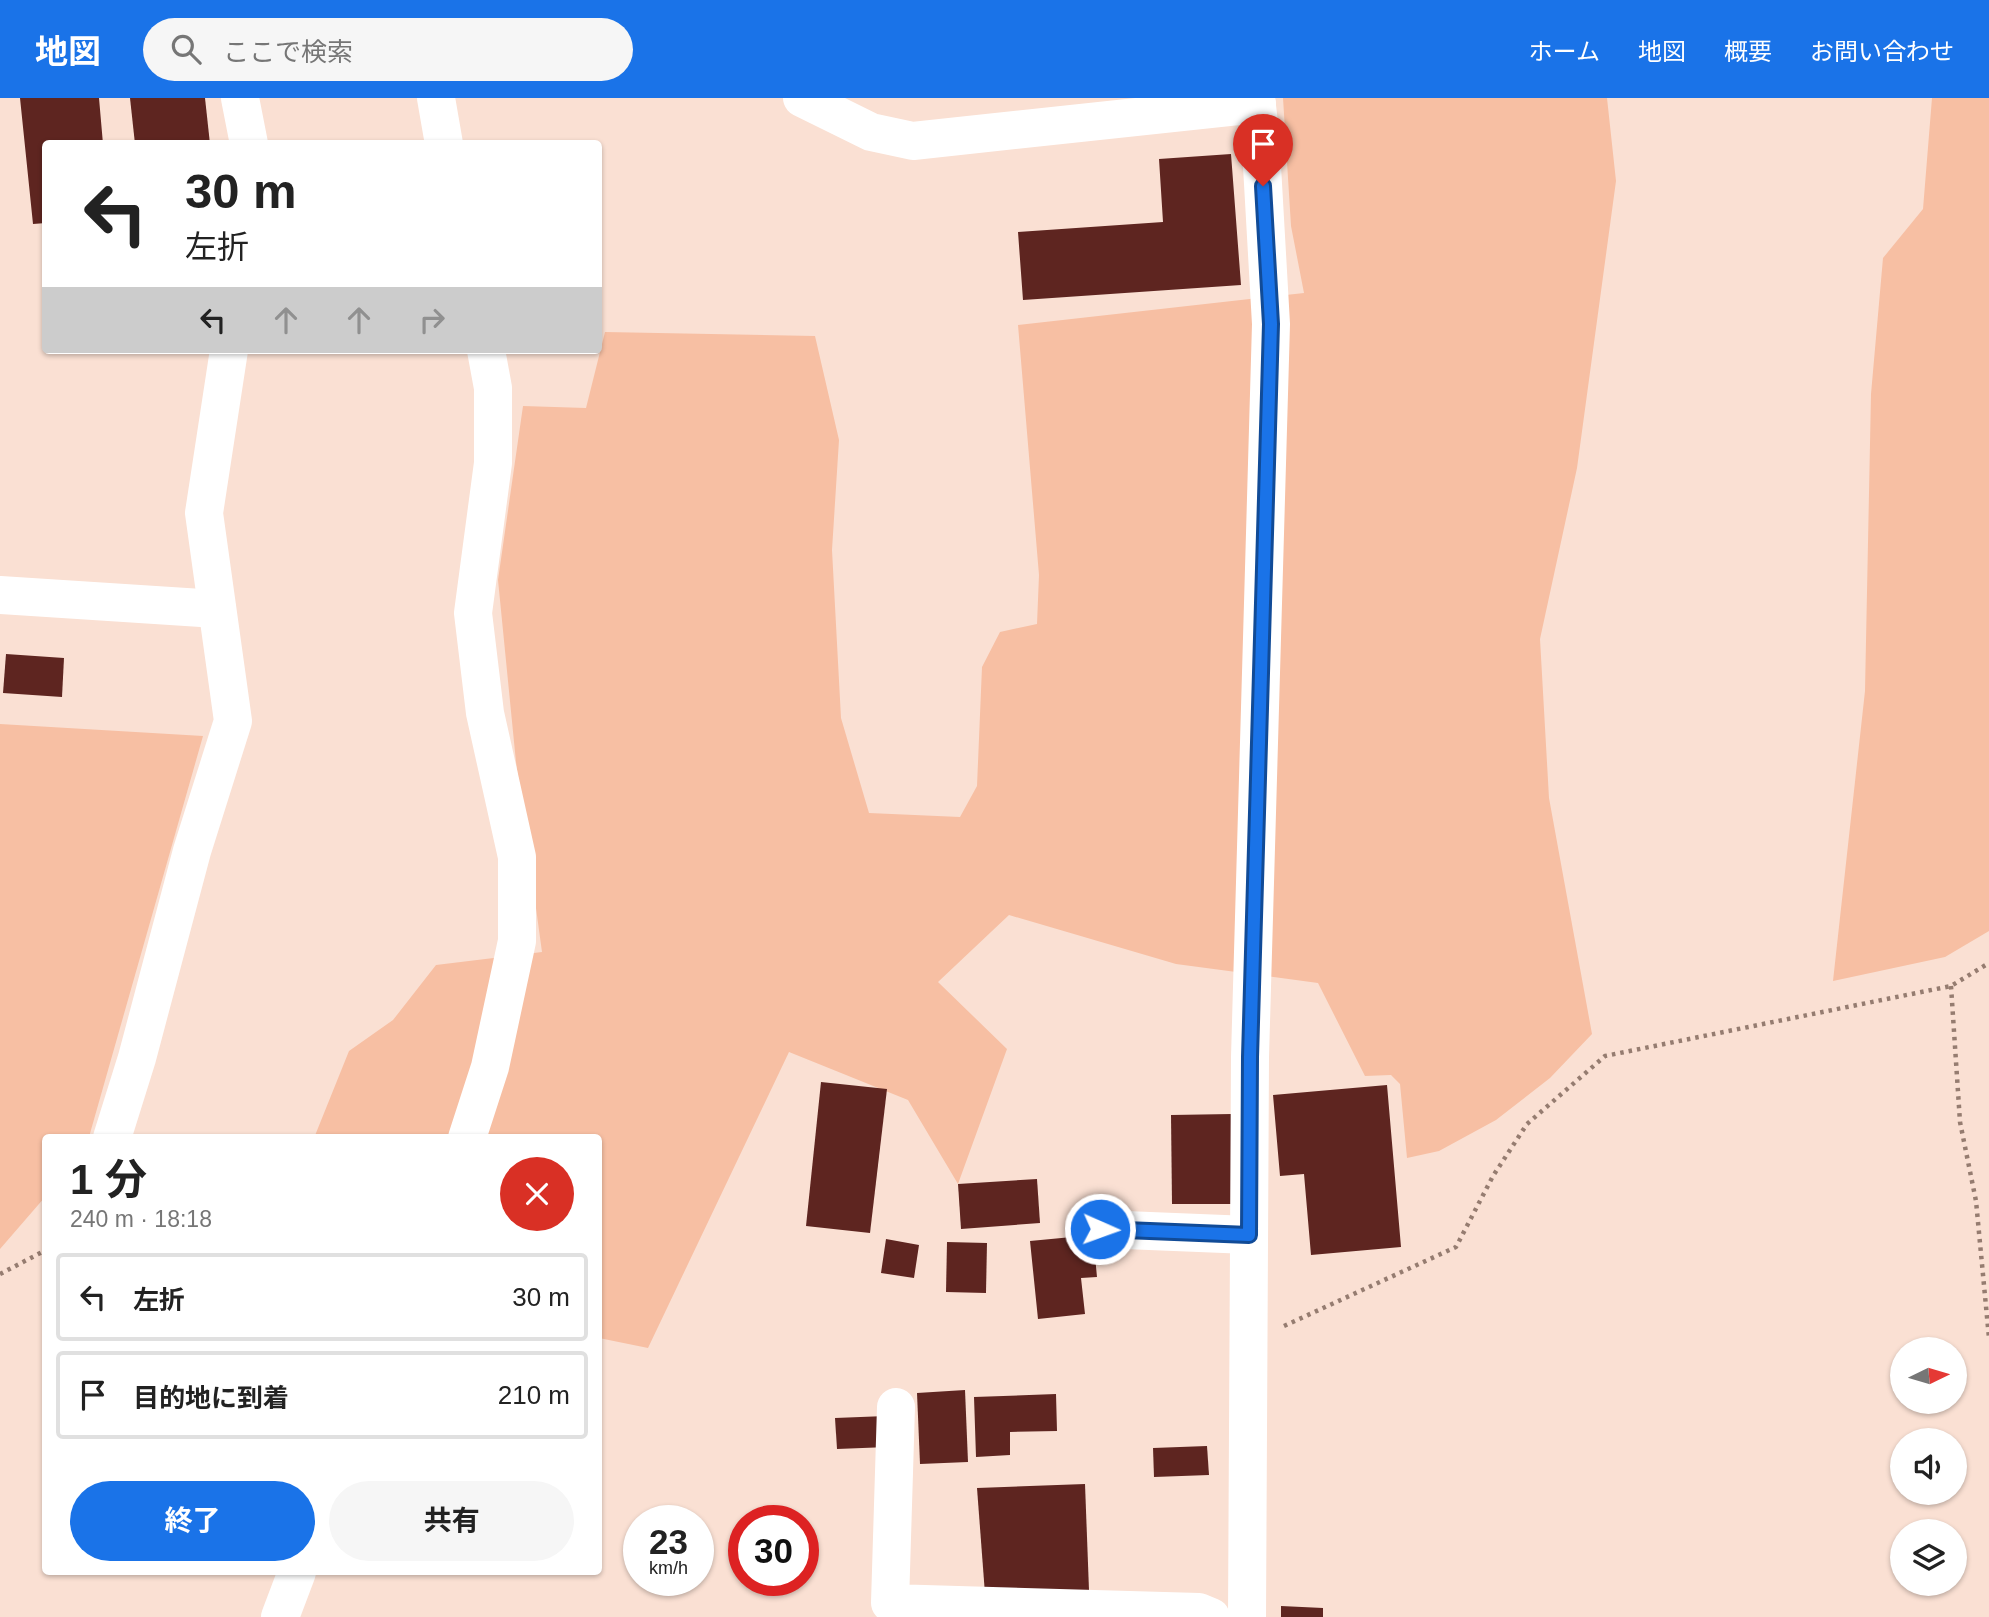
<!DOCTYPE html>
<html lang="ja">
<head>
<meta charset="utf-8">
<style>
  body { margin:0; font-family:Arial,"Noto Sans JP",sans-serif; background:#f6f6f6; color:#222; height:100vh; display:flex; flex-direction:column; font-size:26px; white-space:nowrap }
  * { box-sizing:border-box; margin:0 }
  p { font-size:23px; color:#767676 }
  .icon { flex:none; width:38px; height:38px; fill:none; stroke:currentColor; stroke-width:2; stroke-linecap:round; stroke-linejoin:round }
  .map { position:relative; flex:1; overflow:hidden }
  .panel { position:absolute; left:42px; top:1036px; width:560px; height:441px; display:flex; flex-direction:column; background:#fff; border-radius:7px; box-shadow:0 2px 5px #0004 }
  .panel>* { flex:none }
  .banner { position:absolute; left:42px; top:42px; width:560px; height:214px; border-radius:7px; box-shadow:0 2px 5px #0004; background:#fff; color:#222; overflow:hidden }
  .needle { width:46px; rotate:85deg }
  .controls { position:absolute; left:1890px; top:1239px; display:grid; gap:14px }
  .controls a { display:grid; place-items:center; width:77px; height:77px; border-radius:50%; background:#fff; box-shadow:0 2px 5px #0004; font-size:35px }
  .speed { position:absolute; left:623px; top:1407px; display:flex; gap:14px; font-size:35px; font-weight:700; text-align:center }
  .speed>* { display:grid; place-content:center; width:91px; height:91px; border-radius:50%; background:#fff; box-shadow:0 2px 5px #0004; line-height:1 }
  .speed small { font-size:18px; font-weight:400 }
  .speed .limit { border:10px solid #d22; background:#fff; color:#111 }
  .pin { position:absolute; display:grid; place-items:center; width:60px; height:60px; color:#fff; margin:-72px -30px; border-radius:50% 50% 50% 0; rotate:-45deg; box-shadow:0 0 7px #0007 }
  .pin .icon { rotate:45deg }
  .me { position:absolute; width:77px; margin:-38px; rotate:92deg; stroke-linejoin:round; filter:drop-shadow(0 0 5px #0008) }
  .turn { display:flex; align-items:center; gap:24px; height:147px; padding:0 28px; font-size:32px }
  .turn .icon { width:91px; height:91px; stroke-width:2.5 }
  .turn b { display:block; font-size:49px; line-height:60px }
  .lanes { display:flex; align-items:center; height:66px; padding:0 28px; background:#0003; justify-content:center; gap:35px; direction:ltr }
  .lanes .off { opacity:.35 }
  .round { display:grid; place-items:center; flex:none; width:74px; height:74px; border-radius:37px; background:#f6f6f6 }
  .head { display:flex; align-items:center; justify-content:space-between; height:119px; padding:0 28px }
  h1 { font-size:42px; font-weight:700; line-height:52px }
  .primary-button { display:flex; gap:14px; margin-top:auto; padding:14px 28px }
  .primary-button a { flex:1; height:80px; border-radius:42px; background:#1a73e8; color:#fff; font-size:28px; font-weight:700; line-height:80px; text-align:center }
  .primary-button a+a { background:#f6f6f6; color:#222 }
  ul { padding:0; list-style:none }
  li { display:flex; align-items:center; gap:21px; height:88px; margin:0 14px 10px; padding:0 14px; border:4px solid #e0e0e0; border-radius:7px }
  li div { flex:1 }
  li b { display:block; font-size:26px }
  li em { font-style:normal }
  header { display:flex; align-items:center; gap:42px; box-sizing:border-box; height:98px; padding:0 35px; background:#1a73e8; color:#fff }
  header strong { font-size:33px }
  nav { display:flex; gap:38px; margin-inline-start:auto; font-size:24px }
  .search { width:490px; height:63px; background:#f6f6f6; display:flex; align-items:center; gap:18px; box-sizing:border-box; padding:0 24px; border-radius:38px; color:#767676; font-size:26px }
  .map>svg:first-child { display:block }
  .green { fill:#f7bfa3 }
  .building { fill:#5e2520 }
  .lines { fill:none; stroke-linecap:round; stroke-linejoin:round }
  .path { stroke:#957c70; stroke-width:4.5; stroke-dasharray:3.5 5; stroke-linecap:butt }
  .minor { stroke:#fff; stroke-width:38 }
  .route-casing { stroke:#114b97; stroke-width:18 }
  .route { stroke:#1a73e8; stroke-width:12 }
</style>
</head>
<body>
<header>
<strong>地図</strong>
<div class="search"><svg class="icon" aria-label="search" viewBox="0 0 24 24"><circle cx="10" cy="10" r="6"/><path d="M15 15l6 6"/></svg>ここで検索</div>
<nav><a>ホーム</a><a>地図</a><a>概要</a><a>お問い合わせ</a></nav>
</header>
<div class="map">
<svg width="1989" height="1519" viewBox="0 0 1989 1519">
  <rect width="100%" height="100%" fill="#fae0d3"/>
  <!-- green -->
  <g class="green">
    <polygon points="1283,0 1607,0 1616,83 1577,370 1540,541 1549,700 1592,936 1550,980 1496,1022 1439,1053 1407,1060 1400,986 1391,977 1365,978 1318,885 1176,866 1009,817 938,884 1007,951 958,1086 908,1002 789,954 648,1250 599,1240 598,1040 314,1040 349,953 393,922 436,867 542,854 516,664 498,482 523,308 586,310 605,234 815,238 839,342 832,452 841,620 869,715 960,719 977,688 982,569 1000,534 1037,526 1039,477 1018,227 1304,195 1291,128"/>
    <polygon points="1932,0 1989,0 1989,833 1945,859 1833,883 1865,593 1871,296 1883,160 1923,111"/>
    <polygon points="0,626 203,638 89,1039 46,1040 45,1099 0,1151"/>
  </g>
  <!-- building -->
  <g class="building">
    <polygon points="20,0 99,0 103,46 46,46 46,125 33,126"/>
    <polygon points="130,0 205,0 210,46 135,46"/>
    <polygon points="1231,56 1241,187 1023,202 1018,134 1163,124 1159,61"/>
    <polygon points="6,556 64,560 62,599 3,595"/>
    <polygon points="821,984 887,991 870,1135 806,1128"/>
    <polygon points="1387,987 1401,1149 1311,1157 1304,1076 1280,1078 1273,997"/>
    <polygon points="1232,1016 1233,1106 1172,1106 1171,1017"/>
    <polygon points="1037,1081 1040,1125 961,1131 958,1086"/>
    <polygon points="1093,1137 1097,1179 1081,1180 1085,1216 1038,1221 1030,1143"/>
    <polygon points="886,1141 919,1147 914,1180 881,1175"/>
    <polygon points="947,1144 987,1145 986,1195 946,1194"/>
    <polygon points="965,1292 968,1364 920,1366 917,1295"/>
    <polygon points="1056,1296 1057,1333 1010,1334 1010,1357 976,1359 974,1299"/>
    <polygon points="886,1318 888,1349 837,1351 835,1320"/>
    <polygon points="1207,1348 1209,1377 1154,1379 1153,1350"/>
    <polygon points="1085,1386 1089,1492 985,1496 977,1390"/>
    <polygon points="1281,1508 1323,1510 1323,1519 1281,1519"/>
  </g>
  <g class="lines">
    <!-- path -->
    <g class="path">
      <polyline points="1951,888 1960,1024 1976,1103 1989,1240"/>
      <polyline points="0,1176 46,1152"/>
      <polyline points="1284,1228 1456,1149 1493,1078 1527,1026 1605,958 1951,888 1989,865"/>
    </g>
    <!-- minor -->
    <g class="minor">
      <polyline points="240,0 249,46"/>
      <polyline points="436,0 444,46"/>
      <polyline points="802,0 871,34 913,43 1257,6"/>
      <polyline points="0,497 217,511"/>
      <polyline points="112,1040 137,960 192,753 233,623 204,415 229,252"/>
      <polyline points="467,1040 490,969 517,843 517,759 485,615 473,515 493,365 493,290 486,252"/>
      <polyline points="1100,1131 1249,1137"/>
      <polyline points="896,1309 890,1505 1199,1514 1211,1519"/>
      <polyline points="280,1519 297,1474"/>
      <polyline points="1247,1519 1250,959 1271,226 1260,33 1256,0"/>
    </g>
  </g>
  <g class="lines">
    <defs>
      <polyline id="route" points="1100,1131 1249,1137 1250,959 1271,226 1263,88"/>
    </defs>
    <!-- route casing -->
    <use href="#route" class="route-casing"/>
    <!-- route -->
    <use href="#route" class="route"/>
  </g>
</svg>
<div class="controls">
<a><svg class="needle" viewBox="-14 -14 28 28"><path d="M0-13l5 13h-10z" fill="#e53935"/><path d="M0 13l5-13h-10z" fill="#767676"/></svg></a>
<a><svg class="icon" aria-label="sound" viewBox="0 0 24 24"><path d="M4 9h4l5-4v14l-5-4H4zM17 9q2 3 0 6"/></svg></a>
<a><svg class="icon" aria-label="layers" viewBox="0 0 24 24"><path d="M12 4l9 5-9 5-9-5zM3 14l9 5 9-5"/></svg></a>
</div>
<div class="speed"><div>23<small>km/h</small></div><div class="limit">30</div></div>
<div class="pin" style="left:1263px;top:88px;background:#d93025"><svg class="icon" aria-label="arrive" viewBox="0 0 24 24"><path d="M6 21V4h12l-3 4 3 4H6"/></svg></div>
<svg class="me" style="left:1100px;top:1131px" viewBox="-20 -20 40 40"><circle r="17" fill="#1a73e8" stroke="#fff" stroke-width="3"/><path d="M0-11L8 9 0 5-8 9z" fill="#fff"/></svg>
<div class="banner">
<div class="turn"><svg class="icon" aria-label="left" viewBox="0 0 24 24"><path d="M17 20v-9H6M10 6l-5 5 5 5"/></svg><div><b>30 m</b>左折</div></div>
<div class="lanes"><svg class="icon" aria-label="left" viewBox="0 0 24 24"><path d="M17 20v-9H6M10 6l-5 5 5 5"/></svg><svg class="icon off" aria-label="ahead" viewBox="0 0 24 24"><path d="M12 20V5M6 11l6-6 6 6"/></svg><svg class="icon off" aria-label="ahead" viewBox="0 0 24 24"><path d="M12 20V5M6 11l6-6 6 6"/></svg><svg class="icon off" aria-label="right" viewBox="0 0 24 24"><path d="M7 20v-9h11M14 6l5 5-5 5"/></svg></div>
</div>
<section class="panel">
<div class="head"><div><h1>1 分</h1><p>240 m · 18:18</p></div><a class="round" style="background:#d93025;color:#fff"><svg class="icon" aria-label="close" viewBox="0 0 24 24"><path d="M6 6l12 12M18 6L6 18"/></svg></a></div>
<ul>
<li><svg class="icon" aria-label="left" viewBox="0 0 24 24"><path d="M17 20v-9H6M10 6l-5 5 5 5"/></svg><div><b>左折</b></div><em>30 m</em></li>
<li><svg class="icon" aria-label="arrive" viewBox="0 0 24 24"><path d="M6 21V4h12l-3 4 3 4H6"/></svg><div><b>目的地に到着</b></div><em>210 m</em></li>
</ul>
<div class="primary-button"><a>終了</a><a>共有</a></div>
</section>
</div>
</body>
</html>
